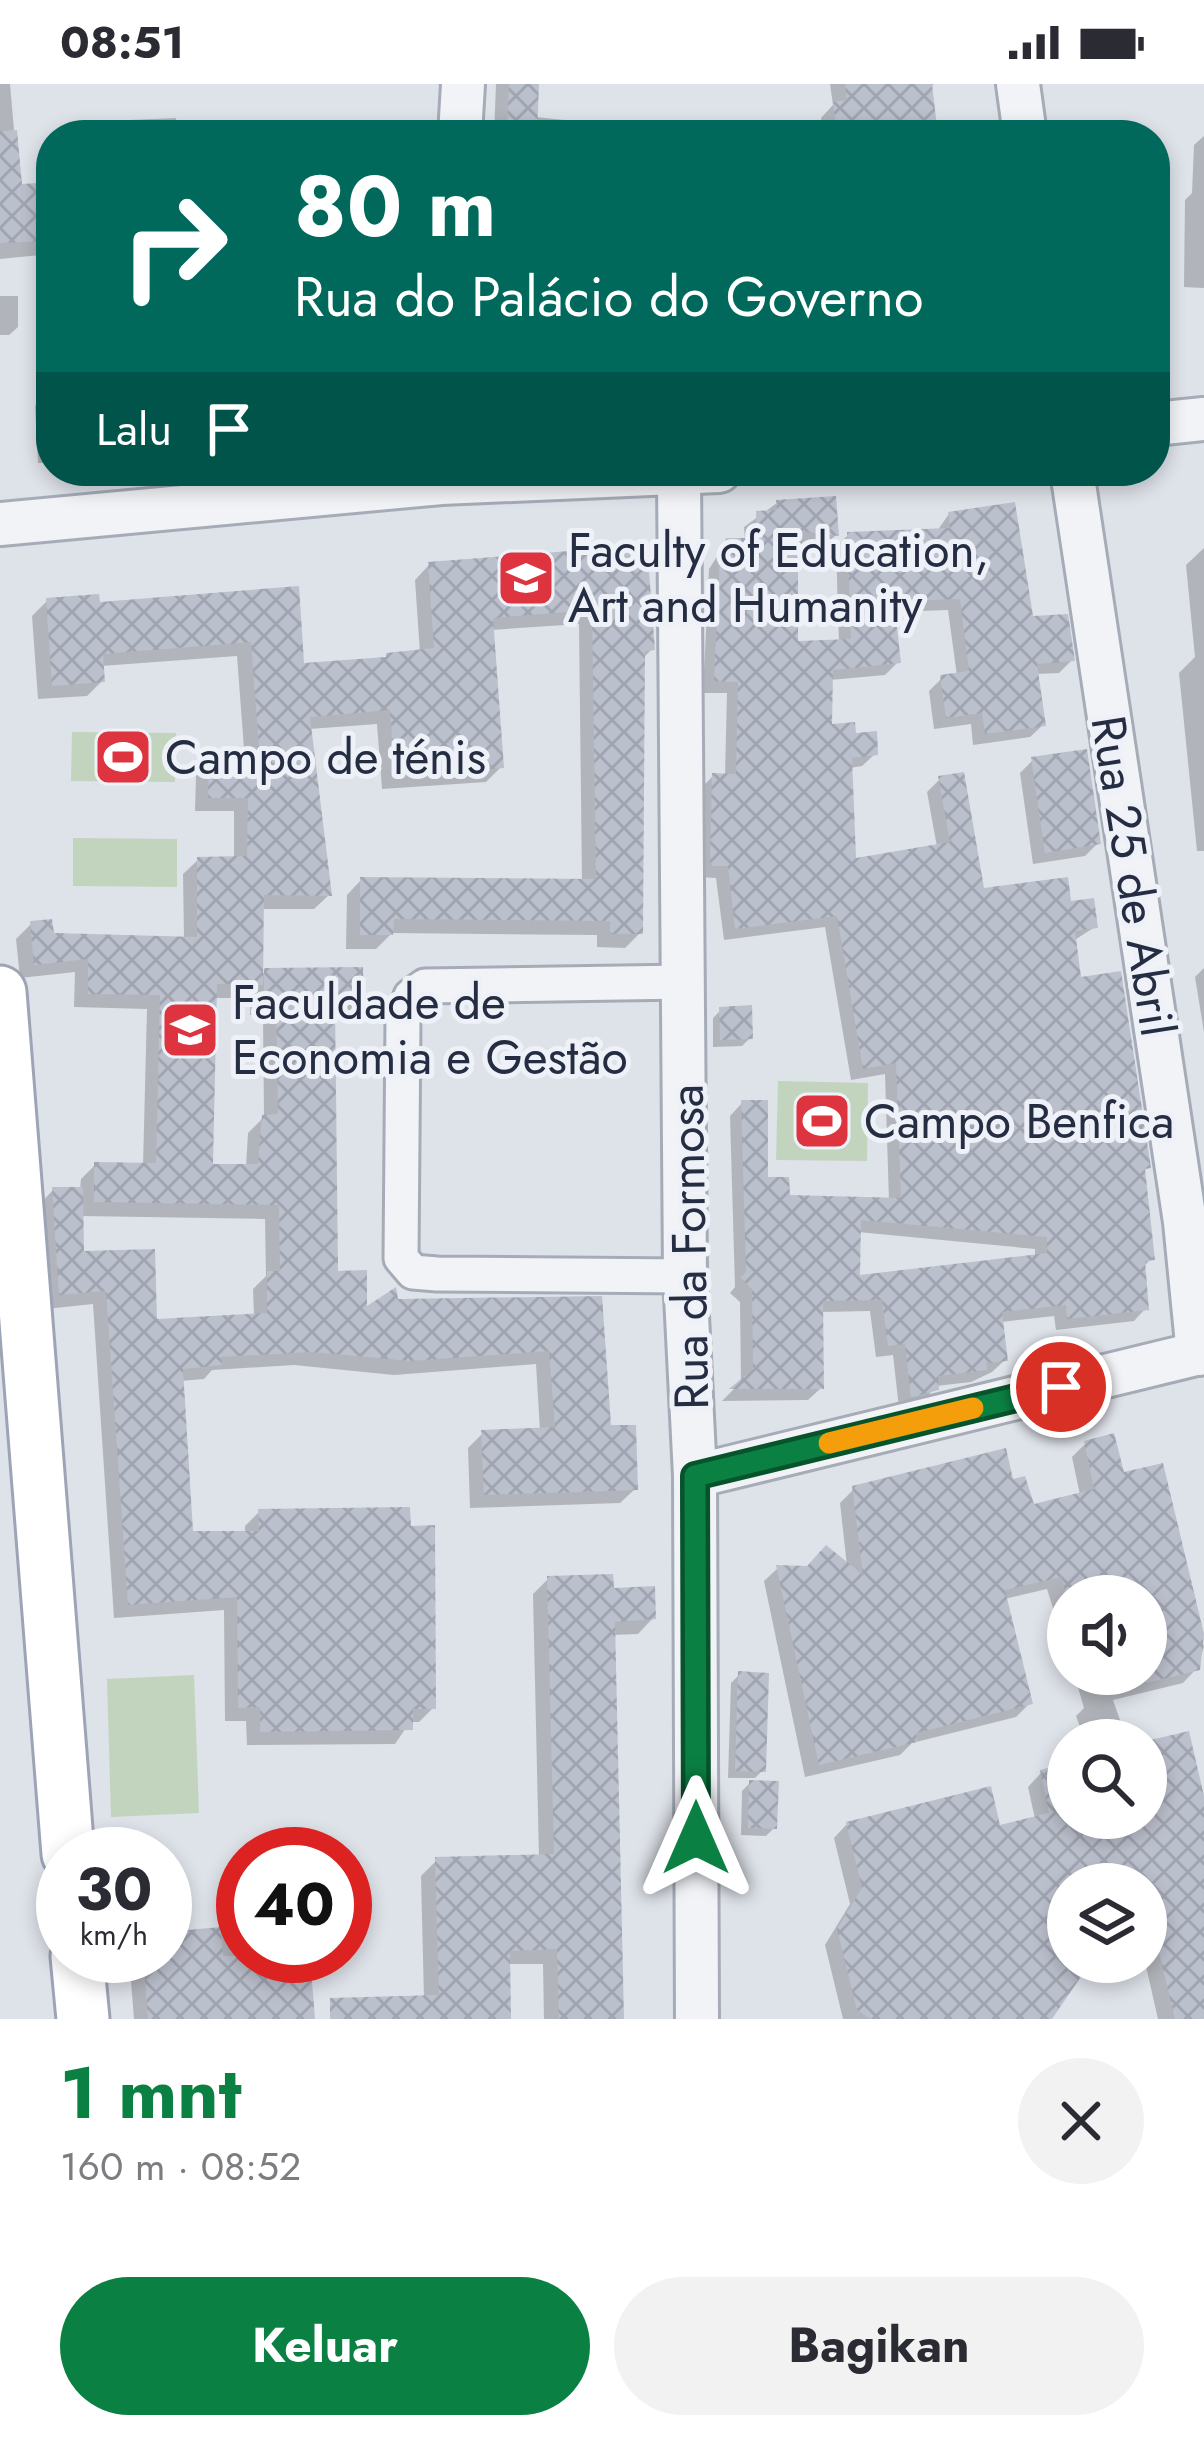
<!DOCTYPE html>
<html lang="id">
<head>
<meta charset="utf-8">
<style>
  body { margin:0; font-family:Jost,sans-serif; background:#f2f2f3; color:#2b2b33; height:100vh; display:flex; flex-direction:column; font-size:45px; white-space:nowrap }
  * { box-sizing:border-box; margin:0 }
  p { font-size:39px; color:#7c7c81 }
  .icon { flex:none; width:66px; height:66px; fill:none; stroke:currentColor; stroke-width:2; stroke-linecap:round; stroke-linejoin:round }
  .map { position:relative; height:1935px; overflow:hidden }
  .sheet { display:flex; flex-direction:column; background:#fff; flex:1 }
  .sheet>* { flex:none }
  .top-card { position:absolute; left:36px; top:36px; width:1134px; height:366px; border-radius:48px; box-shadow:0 6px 18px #0003; background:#00695c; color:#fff; overflow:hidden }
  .buttons { position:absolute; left:1047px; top:1491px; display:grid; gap:24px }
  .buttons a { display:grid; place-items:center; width:120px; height:120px; border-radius:50%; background:#fff; box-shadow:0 6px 18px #0003; font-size:60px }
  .speed { position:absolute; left:36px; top:1743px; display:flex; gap:24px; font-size:60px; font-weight:700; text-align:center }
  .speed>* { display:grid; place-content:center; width:156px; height:156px; border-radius:50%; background:#fff; box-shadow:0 6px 18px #0003; line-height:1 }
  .speed small { font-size:30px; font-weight:400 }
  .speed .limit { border:18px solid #d22; background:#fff; color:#111 }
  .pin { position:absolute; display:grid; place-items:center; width:102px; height:102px; color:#fff; margin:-51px; border:6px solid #fff; border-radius:50%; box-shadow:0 3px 12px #0007 }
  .me { position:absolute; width:132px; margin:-66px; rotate:0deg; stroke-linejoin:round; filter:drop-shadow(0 0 9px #0008) }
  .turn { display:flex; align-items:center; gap:42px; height:252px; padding:0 60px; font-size:54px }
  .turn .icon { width:156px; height:156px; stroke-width:2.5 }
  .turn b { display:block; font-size:84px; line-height:102px }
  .then { display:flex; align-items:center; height:114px; padding:0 60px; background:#0003; gap:24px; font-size:45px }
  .round { display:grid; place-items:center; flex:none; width:126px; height:126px; border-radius:63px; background:#f2f2f3 }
  .headline { display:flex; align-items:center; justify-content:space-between; height:204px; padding:0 60px }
  h1 { font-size:72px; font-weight:700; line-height:90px; color:#0b8043 }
  .action { display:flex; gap:24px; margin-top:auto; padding:24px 60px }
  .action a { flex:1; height:138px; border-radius:72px; background:#0b8043; color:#fff; font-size:48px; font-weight:700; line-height:138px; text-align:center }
  .action a+a { background:#f2f2f3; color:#2b2b33 }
  .status { display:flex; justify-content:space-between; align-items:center; height:84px; padding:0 60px; background:#fff; direction:ltr }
  .status svg { height:33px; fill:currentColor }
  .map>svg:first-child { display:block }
  .park { fill:#c2d4be }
  .shadow { fill:#0003; fill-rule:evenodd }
  .building { fill:url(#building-cross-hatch); fill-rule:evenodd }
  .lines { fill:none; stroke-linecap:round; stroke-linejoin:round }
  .minor-casing { stroke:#a6acb7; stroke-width:39 }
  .tertiary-casing { stroke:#a6acb7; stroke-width:48 }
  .primary-casing { stroke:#9ca4b6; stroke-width:57 }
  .minor { stroke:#f1f3f7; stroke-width:33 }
  .tertiary { stroke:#f1f3f7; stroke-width:42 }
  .primary { stroke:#fff; stroke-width:51 }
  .route-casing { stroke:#07532c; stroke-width:30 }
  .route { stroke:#0b8043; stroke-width:21 }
  .slow { stroke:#f59e0b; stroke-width:21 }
  .labels { text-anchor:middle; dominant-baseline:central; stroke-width:10; stroke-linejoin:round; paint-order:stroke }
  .poi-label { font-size:48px; fill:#252d42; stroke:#eef1f7; text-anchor:start }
  .street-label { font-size:48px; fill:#252d42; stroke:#eef1f7 }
</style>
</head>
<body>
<div class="status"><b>08:51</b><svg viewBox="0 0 49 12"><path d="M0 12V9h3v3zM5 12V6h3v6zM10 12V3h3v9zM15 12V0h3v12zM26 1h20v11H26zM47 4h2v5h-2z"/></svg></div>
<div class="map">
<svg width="1204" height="1935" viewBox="0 0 1204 1935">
  <defs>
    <pattern id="building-cross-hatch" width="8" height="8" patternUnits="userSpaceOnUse" patternTransform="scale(3)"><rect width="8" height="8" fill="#bbc0cd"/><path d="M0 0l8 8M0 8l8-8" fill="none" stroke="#a1a5b1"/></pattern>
  </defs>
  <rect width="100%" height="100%" fill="#dee2e9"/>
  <!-- park -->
  <g class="park">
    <polygon points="72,648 176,649 175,698 71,697"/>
    <polygon points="73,754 177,755 177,803 73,802"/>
    <polygon points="778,997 868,999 867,1077 776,1076"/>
    <polygon points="194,1591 199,1729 111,1733 107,1595"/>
  </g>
  <!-- shadow -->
  <g class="shadow">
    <polygon points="0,0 10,0 19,103 51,101 51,170 0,175"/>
    <polygon points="496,0 536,0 535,33 713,51 494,51"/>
    <polygon points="830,0 934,0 929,4 935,51 823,51 821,34 833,21"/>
    <polygon points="176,34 177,51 117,51 130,36"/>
    <polygon points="1204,52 1204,204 1184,203 1185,116 1192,109 1194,61"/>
    <polygon points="0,212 18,212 18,243 9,251 0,251"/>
    <polygon points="48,308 51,379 38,379 35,322"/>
    <path d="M777 419 836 451 823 463 795 460V560L839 559 836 463 848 451 937 447 949 430 1031 535 1072 576 1059 589 1036 590 1043 641 1030 653 973 661 971 640 934 645 929 607 942 594 957 592 948 526 892 528 898 578 885 591 830 596 829 643 853 652 875 670 862 682 850 684 853 778 937 763 927 708 940 695 982 807 1068 820 1095 843 1073 857 1079 897 1148 1083 1142 1088 1152 1174 1142 1184 1146 1224 1134 1237 1056 1246 1054 1232 1001 1238 1005 1276 992 1288 971 1298 936 1302 923 1318 899 1324 893 1271 876 1273 870 1227 820 1228 821 1304 808 1316 722 1317 741 1298 740 1218 730 1209 735 1203 730 1032 742 1019 765 1096 787 1114 889 1117 885 990 851 996 825 843 724 856 716 794 698 793 700 705 713 692H725L727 609H703L709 485 727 457H745L744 443ZM858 1148 1035 1165V1174L857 1194Z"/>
    <path d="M644 464 652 565 642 575 640 849 625 864 597 863V851L392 849 376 865H346L347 811 361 796 582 798 579 540 491 546 501 683 486 698 382 705 377 640 309 645 329 811 314 825H261L260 892 266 887 361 915 346 930H332L335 1190 364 1227 395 1218 599 1215 608 1345 635 1405 620 1419 470 1424 468 1364 483 1349 540 1347 536 1280 394 1291 294 1281 212 1286 204 1295 180 1297 191 1450H245V1442L259 1428 434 1623 419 1638H410L395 1660 247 1661 246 1637H225L224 1526 114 1534 93 1220 46 1225 39 1121 53 1106H80L81 1095 95 1081 143 1082 147 925 74 923 75 888 20 894 16 855 31 840 51 852 184 855 183 790 198 776 234 775V727H195L196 692 210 677 245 678 237 572 101 582 102 597 87 612 38 615 32 532 47 517 97 521 296 506 302 583 382 577 420 569 415 496 429 481ZM251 909 250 931H263L264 1033 248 1049 246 1083H210L214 914H245ZM80 1132 265 1135 266 1192 253 1205 254 1233 154 1239 81 1170Z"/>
    <polygon points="1204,464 1204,767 1197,767 1179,589 1195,573 1186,481"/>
    <polygon points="1033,676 1098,759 1085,772 1033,780 1020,689"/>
    <polygon points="1204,884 1204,948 1195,893"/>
    <polygon points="721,926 750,954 742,962 713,963 713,934"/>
    <polygon points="1086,1359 1122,1391 1161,1383 1204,1563 1197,1584 1183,1599 1113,1616 1127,1656 1085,1656 1076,1632 1084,1624 1074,1590 1146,1590 1146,1512 1068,1512 1068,1572 1047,1505 1004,1515 1030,1619 1016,1633 912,1659 900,1671 805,1693 764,1497 778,1484 847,1482 840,1419 854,1405 1011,1399 1032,1424 1080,1411 1072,1373"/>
    <polygon points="548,1495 611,1507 653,1534 638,1550 612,1551 621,1935 544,1935 543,1880 507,1880 509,1935 353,1935 424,1915 421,1792 437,1776 539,1774 533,1510"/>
    <polygon points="739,1591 763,1686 755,1694 728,1694 731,1599"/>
    <polygon points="1146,1660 1204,1724 1204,1935 1158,1935 1145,1878 1146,1800 1068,1800 1068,1878 1087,1878 1049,1935 843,1935 825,1861 850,1820 834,1754 847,1740 998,1744 1035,1735 1028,1703 1041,1689 1068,1682 1068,1734 1146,1734"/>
    <polygon points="750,1699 774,1744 766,1752 741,1751 742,1707"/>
    <polygon points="243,1843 243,1872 307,1872 312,1935 134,1935 129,1872 165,1872 165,1850"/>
  </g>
  <!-- building -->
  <g class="building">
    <polygon points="509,0 539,0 537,51 507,51"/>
    <polygon points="845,0 932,0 938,51 837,51 833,18 847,16"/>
    <polygon points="17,46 22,100 51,98 51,157 0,159 0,47"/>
    <path d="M836 412 839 452 798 447V557L851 555 847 448 950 444 948 428 1015 418 1033 532 1068 530 1075 577 1037 580 1046 642 985 650 982 629 946 634 940 591 969 587 960 515 894 517 901 579 833 586 832 640 855 638 856 649 877 647 878 671 852 674 856 774 950 758 938 692 964 688 984 804 1068 793 1071 817 1094 814 1098 844 1075 847 1081 893 1121 887 1151 1084 1145 1085 1155 1176 1145 1177 1149 1226 1067 1235 1066 1221 1002 1228 1008 1277 986 1279 987 1286 938 1292 939 1306 911 1313 905 1260 888 1262 882 1216 823 1217 824 1305H729L753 1285 752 1205 740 1194 746 1188 741 1016H768V1093H789L790 1111 901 1114 896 979 863 985 837 832 735 845 728 782H710L712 689 736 690 738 598 714 597 720 470 726 454H757L756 427 777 426 776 416ZM861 1136 1047 1153V1169L860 1191Z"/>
    <polygon points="647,461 655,566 645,567 643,850 610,850 610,837 394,835 393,851 360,851 360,793 596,795 592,526 493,534 504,684 395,692 390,626 310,633 332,812 264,811 263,901 217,900 213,1080 258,1080 262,1031 278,1030 276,917 264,917 264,884 363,883 364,916 335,916 338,1187 367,1186 367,1222 396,1203 398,1215 602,1212 611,1341 636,1341 638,1406 484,1411 481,1346 555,1343 549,1267 411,1277 311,1268 221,1273 222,1281 183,1285 193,1447 259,1447 258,1425 410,1423 411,1442 435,1441 436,1625 413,1625 413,1646 260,1648 260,1623 238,1624 237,1513 128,1521 106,1207 59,1211 52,1103 83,1103 84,1167 155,1165 157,1235 267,1229 267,1187 280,1187 279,1121 94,1118 94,1078 156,1079 160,911 88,910 88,875 34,881 30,837 52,835 54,849 197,853 197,773 247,772 248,714 208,714 209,674 260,675 251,558 103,570 105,598 52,602 46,514 99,510 100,518 299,502 304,579 386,573 386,569 434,564 428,478"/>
    <polygon points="1087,665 1101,760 1045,769 1031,673"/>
    <polygon points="752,921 753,955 720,956 719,923"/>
    <polygon points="1114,1349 1124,1388 1163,1379 1204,1550 1200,1586 1146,1599 1146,1512 1067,1512 1061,1493 1005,1506 1033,1620 916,1649 917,1658 819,1681 776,1481 807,1482 826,1461 863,1491 852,1402 1006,1364 1013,1395 1025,1392 1034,1420 1094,1405 1084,1357"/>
    <polygon points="613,1490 614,1504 655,1502 656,1535 615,1538 624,1935 559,1935 557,1865 510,1867 511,1935 330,1935 330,1914 439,1911 435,1773 554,1770 547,1492"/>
    <polygon points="738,1587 769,1589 766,1688 735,1687"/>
    <polygon points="1189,1647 1204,1712 1204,1935 1175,1935 1151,1835 1146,1836 1146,1800 1068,1800 1068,1878 1091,1878 1052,1935 871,1935 857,1926 837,1845 862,1804 846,1738 991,1702 1000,1741 1049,1729 1040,1686 1068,1679 1068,1734 1146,1734 1146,1657"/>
    <polygon points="749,1696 779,1697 777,1745 748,1744"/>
    <polygon points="221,1843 223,1872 310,1872 315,1935 148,1935 143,1872 165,1872 165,1848"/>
  </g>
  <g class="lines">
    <defs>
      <polyline id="minor" points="685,898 425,902 411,912 403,934 401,1174 413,1188 437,1190 685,1192"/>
      <g id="tertiary">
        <polyline points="1018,0 1025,51"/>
        <polyline points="460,51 463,0"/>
        <polyline points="1155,340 1204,335"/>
        <polyline points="1072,387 1185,1138 1198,1270"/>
        <polyline points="679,391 685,1192 695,1392 697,1935"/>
        <polyline points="0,440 441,399 719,387"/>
        <polyline points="695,1392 1204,1268"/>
      </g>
      <g id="primary">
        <polyline points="0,908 68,1770"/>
        <polyline points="77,1872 83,1935"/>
      </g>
    </defs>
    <!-- minor casing -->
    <use href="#minor" class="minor-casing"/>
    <!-- tertiary casing -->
    <use href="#tertiary" class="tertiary-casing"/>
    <!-- primary casing -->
    <use href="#primary" class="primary-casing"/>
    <!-- minor -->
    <use href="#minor" class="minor"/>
    <!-- tertiary -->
    <use href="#tertiary" class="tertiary"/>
    <!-- primary -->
    <use href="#primary" class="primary"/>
  </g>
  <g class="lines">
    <defs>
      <polyline id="route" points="696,1754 695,1392 1061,1303"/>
    </defs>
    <!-- route casing -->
    <use href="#route" class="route-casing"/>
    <!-- route -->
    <use href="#route" class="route"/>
    <!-- slow -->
    <polyline class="slow" points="829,1359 973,1324"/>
  </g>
  <!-- icons -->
  <defs>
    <symbol id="university-square" viewBox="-11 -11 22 22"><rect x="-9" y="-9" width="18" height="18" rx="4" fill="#dd343f" stroke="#eef1f7"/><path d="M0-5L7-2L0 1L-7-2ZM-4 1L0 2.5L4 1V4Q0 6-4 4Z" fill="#fff"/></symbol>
    <symbol id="stadium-square" viewBox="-11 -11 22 22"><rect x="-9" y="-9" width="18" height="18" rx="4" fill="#dd343f" stroke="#eef1f7"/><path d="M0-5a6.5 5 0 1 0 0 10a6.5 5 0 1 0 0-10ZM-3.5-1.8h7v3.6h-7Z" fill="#fff"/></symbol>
  </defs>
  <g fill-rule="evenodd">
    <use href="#university-square" x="493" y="461" width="66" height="66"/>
    <use href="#stadium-square" x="90" y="640" width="66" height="66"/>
    <use href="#university-square" x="157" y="913" width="66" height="66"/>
    <use href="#stadium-square" x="789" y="1004" width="66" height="66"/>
  </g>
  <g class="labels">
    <!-- poi labels -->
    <g class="poi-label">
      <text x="568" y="466">Faculty of Education,<tspan x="568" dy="55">Art and Humanity</tspan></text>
      <text x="165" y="673">Campo de ténis</text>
      <text x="232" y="918">Faculdade de<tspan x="232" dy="55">Economia e Gestão</tspan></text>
      <text x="864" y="1037">Campo Benfica</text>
    </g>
    <!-- street labels -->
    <g class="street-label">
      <text transform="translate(1133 792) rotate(81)">Rua 25 de Abril</text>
      <text transform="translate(689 1163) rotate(-91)">Rua da Formosa</text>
    </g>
  </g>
</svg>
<div class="buttons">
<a><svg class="icon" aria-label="sound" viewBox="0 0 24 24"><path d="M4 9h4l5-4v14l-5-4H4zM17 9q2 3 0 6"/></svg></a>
<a><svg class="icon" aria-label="search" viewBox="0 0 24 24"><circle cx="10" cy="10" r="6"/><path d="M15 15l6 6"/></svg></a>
<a><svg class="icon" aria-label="layers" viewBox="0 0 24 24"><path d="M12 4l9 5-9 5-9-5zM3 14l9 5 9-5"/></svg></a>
</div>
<div class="speed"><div>30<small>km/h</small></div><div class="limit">40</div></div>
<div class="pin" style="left:1061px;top:1303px;background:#d93025"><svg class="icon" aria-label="arrive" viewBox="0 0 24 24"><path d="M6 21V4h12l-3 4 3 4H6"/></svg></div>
<svg class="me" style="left:696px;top:1754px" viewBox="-20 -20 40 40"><path d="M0-17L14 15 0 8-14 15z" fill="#0b8043" stroke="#fff" stroke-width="4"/></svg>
<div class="top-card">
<div class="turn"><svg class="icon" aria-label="right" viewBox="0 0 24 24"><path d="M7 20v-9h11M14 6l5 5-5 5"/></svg><div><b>80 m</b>Rua do Palácio do Governo</div></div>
<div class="then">Lalu<svg class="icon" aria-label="arrive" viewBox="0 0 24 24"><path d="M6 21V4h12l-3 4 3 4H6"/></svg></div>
</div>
</div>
<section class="sheet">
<div class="headline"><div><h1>1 mnt</h1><p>160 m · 08:52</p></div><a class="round"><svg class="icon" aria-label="close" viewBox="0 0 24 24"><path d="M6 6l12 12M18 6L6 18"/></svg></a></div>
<div class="action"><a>Keluar</a><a>Bagikan</a></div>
</section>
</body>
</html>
